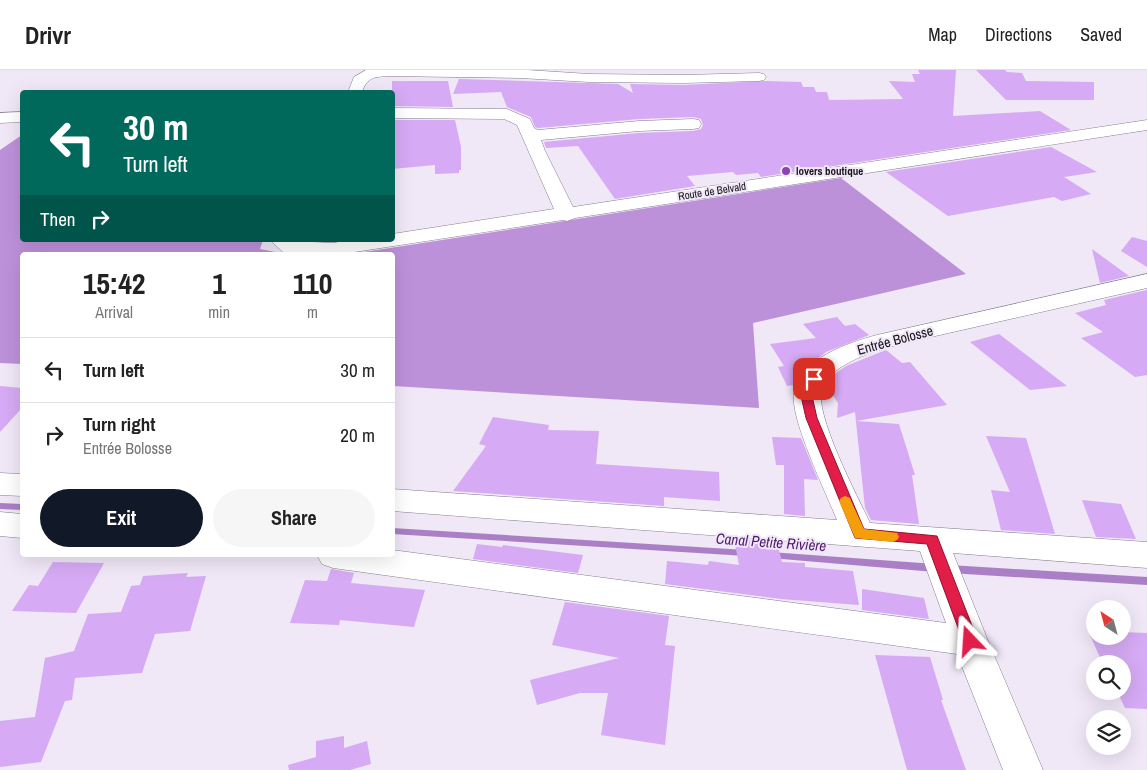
<!DOCTYPE html>
<html lang="en">
<head>
<meta charset="utf-8">
<style>
  body { margin:0; font-family:"Archivo Narrow",sans-serif; background:#f6f6f6; color:#222; height:100vh; display:flex; flex-direction:column; font-size:19px; white-space:nowrap }
  * { box-sizing:border-box; margin:0 }
  p { font-size:16px; color:#767676 }
  .icon { flex:none; width:28px; height:28px; fill:none; stroke:currentColor; stroke-width:2; stroke-linecap:round; stroke-linejoin:round }
  .map { position:relative; flex:1; overflow:hidden }
  .drawer { position:absolute; left:20px; top:182px; width:375px; height:305px; display:flex; flex-direction:column; background:#fff; border-radius:5px; box-shadow:0 5px 20px #0002 }
  .drawer>* { flex:none }
  .banner { position:absolute; left:20px; top:20px; width:375px; height:152px; border-radius:5px; box-shadow:0 5px 20px #0002; background:#00695c; color:#fff; overflow:hidden }
  .needle { width:32px; rotate:324deg }
  .fabs { position:absolute; left:1086px; top:530px; display:grid; gap:10px }
  .fabs a { display:grid; place-items:center; width:45px; height:45px; border-radius:50%; background:#fff; box-shadow:0 5px 20px #0002; font-size:25px }
  .pin { position:absolute; display:grid; place-items:center; width:42px; height:42px; color:#fff; margin:-21px; border-radius:10px; box-shadow:0 2px 8px #0006 }
  .me { position:absolute; width:55px; margin:-28px; rotate:340deg; stroke-linejoin:round; filter:drop-shadow(0 0 4px #0008) }
  .turn { display:flex; align-items:center; gap:18px; height:105px; padding:0 20px; font-size:22px }
  .turn .icon { width:65px; height:65px; stroke-width:2.5 }
  .turn b { display:block; font-size:35px; line-height:42px }
  .then { display:flex; align-items:center; height:48px; padding:0 20px; background:#0003; gap:10px; font-size:19px }
  .eta { display:flex; justify-content:space-evenly; align-items:center; height:85px; text-align:center }
  .eta b { font-size:30px; font-weight:700; line-height:35px }
  .action { display:flex; gap:10px; margin-top:auto; padding:10px 20px }
  .action a { flex:1; height:58px; border-radius:30px; background:#111827; color:#fff; font-size:20px; font-weight:700; line-height:58px; text-align:center }
  .action a+a { background:#f6f6f6; color:#222 }
  ul { padding:0; list-style:none }
  li { display:flex; align-items:center; gap:15px; height:65px; padding:0 20px; border-top:1px solid #e0e0e0 }
  li div { flex:1 }
  li b { display:block; font-size:19px }
  li em { font-style:normal }
  header { display:flex; align-items:center; gap:30px; box-sizing:border-box; height:70px; padding:0 25px; background:#fff; border-bottom:1px solid #e0e0e0 }
  header strong { font-size:24px }
  nav { display:flex; gap:28px; margin-inline-start:auto; font-size:18px }
  .map>svg:first-child { display:block }
  .forest { fill:#bd91d9 }
  .lines { fill:none; stroke-linecap:round; stroke-linejoin:round }
  .stream { fill:#aa7fc5; fill-rule:evenodd }
  .building { fill:#d6aaf4 }
  .minor-casing { stroke:#867e8c; stroke-width:1 }
  .minor { fill:#fff; fill-rule:evenodd }
  .route { fill:#e11d48; stroke:#92132f }
  .slow { fill:#f59e0b }
  .poi-dot { fill:#8c42b5; stroke:#f0e7f7; stroke-width:2 }
  .labels { text-anchor:middle; dominant-baseline:central; stroke-width:4; stroke-linejoin:round; paint-order:stroke }
  .far-poi-label { font-size:11px; font-weight:bold; fill:#171319; stroke:#f0e7f7; text-anchor:start }
  .far-street-label { font-size:11px; fill:#171319; stroke:#f0e7f7 }
  .street-label { font-size:14px; fill:#171319; stroke:#f0e7f7 }
  .water-label { font-size:15px; font-style:italic; fill:#51196e; stroke:#f0e7f7 }
</style>
</head>
<body>
<header>
<strong>Drivr</strong>
<nav><a>Map</a><a>Directions</a><a>Saved</a></nav>
</header>
<div class="map">
<svg width="1147" height="700" viewBox="0 0 1147 700">
  <rect width="100%" height="100%" fill="#f0e7f7"/>
  <!-- forest -->
  <g class="forest">
    <polygon points="22,65 22,170 263,170 260,179 291,185 22,185 22,294 0,293 0,80"/>
    <polygon points="841,108 966,204 753,253 759,338 393,316 392,185 345,185"/>
  </g>
  <g class="lines">
    <!-- stream -->
    <g class="stream">
      <polygon points="0,433 22,434 22,440 0,439"/>
      <polygon points="392,458 746,480 749,481 750,483 749,485 746,486 392,464"/>
      <polygon points="770,482 935,494 938,495 939,498 938,501 935,502 770,488 767,487 766,485 767,483"/>
      <polygon points="949,495 1147,507 1147,515 949,503 946,502 944,499 946,496"/>
    </g>
  </g>
  <!-- building -->
  <g class="building">
    <polygon points="918,0 956,0 953,46 1040,41 1071,60 761,107 758,103 736,105 733,102 687,106 695,116 615,129 578,76 546,78 544,72 639,63 693,61 701,59 703,55 701,49 693,47 639,49 538,58 535,57 531,47 507,37 501,22 453,24 459,9 618,14 633,23 630,14 684,15 765,11 801,12 803,17 814,17 816,22 827,22 829,30 903,29 889,11 915,12 912,4 920,4"/>
    <polygon points="976,0 1005,0 1007,2 1022,3 1026,11 1094,12 1094,30 1006,30"/>
    <polygon points="392,11 448,11 453,37 392,36"/>
    <polygon points="392,50 455,50 461,77 461,100 459,100 459,103 435,104 435,95 392,99"/>
    <polygon points="1051,77 1097,102 1064,107 1091,124 1062,131 1054,127 948,146 886,102"/>
    <polygon points="1132,167 1147,171 1147,197 1121,181"/>
    <polygon points="1092,179 1129,206 1100,213"/>
    <polygon points="1147,220 1147,305 1135,307 1081,268 1103,262 1075,243 1106,235 1104,230"/>
    <polygon points="837,247 845,256 855,254 869,265 826,282 804,299 795,315 787,316 778,297 784,296 770,274 816,268 803,254"/>
    <polygon points="999,264 1067,316 1030,320 970,272"/>
    <polygon points="886,280 902,293 910,292 947,335 856,351 899,354 915,405 912,405 919,454 871,450 865,438 855,342 837,348 838,333 826,314 836,303 846,296"/>
    <polygon points="0,316 22,318 22,338 0,362"/>
    <polygon points="493,347 549,355 548,360 599,361 596,394 719,402 720,431 664,427 664,436 453,421 486,376 479,374"/>
    <polygon points="986,366 1026,368 1055,464 1001,460 991,420 1010,422"/>
    <polygon points="772,367 801,368 818,410 804,409 805,446 784,444 784,395 776,395"/>
    <polygon points="1082,430 1121,434 1136,469 1096,467"/>
    <polygon points="734,469 777,472 782,492 805,493 805,497 853,501 859,535 781,529 665,514 667,491 708,495 709,491 739,495"/>
    <polygon points="477,474 502,477 503,475 583,485 578,503 473,489"/>
    <polygon points="53,492 104,493 76,543 12,541 29,515 38,516"/>
    <polygon points="331,499 354,503 351,513 425,520 414,557 340,550 339,555 290,553 305,510 327,511"/>
    <polygon points="188,503 186,507 206,506 190,561 155,564 142,603 75,608 72,630 65,631 41,692 0,697 0,651 35,647 45,588 74,581 88,544 121,542 131,516 140,515 143,506"/>
    <polygon points="862,519 924,528 929,549 862,540"/>
    <polygon points="565,532 669,546 665,575 675,576 665,675 601,665 608,623 580,623 537,635 530,610 619,588 552,575"/>
    <polygon points="1088,561 1095,561 1095,566 1122,566 1122,562 1147,563 1147,639 1125,638 1117,621 1122,621 1122,594 1103,594"/>
    <polygon points="875,585 930,587 943,630 941,630 966,700 907,700"/>
    <polygon points="344,666 344,678 367,671 371,694 350,700 289,700 288,695 316,687 316,671"/>
  </g>
  <g class="lines">
    <defs>
      <g id="minor">
        <path d="M366 0H527L589 4 684 5 759 3 764 4 766 7 764 10 759 11 684 13 589 12 520 8 387 6C373 7 367 8 362 22H348L354 7Z"/>
        <polygon points="392,38 507,39 530,49 534,58 538,60 639,51 693,49 699,50 701,54 699,58 693,59 639,61 541,70 545,81 573,137 1147,50 1147,60 575,148 567,151 563,150 335,185 290,184 283,182 270,170 333,173 351,170 392,170 392,164 554,139 517,55 504,49 392,48"/>
        <polygon points="22,42 22,52 0,53 0,43"/>
        <path d="M1147 204V218L900 274C877 280 832 293 822 318 813 343 858 427 870 453L1147 472V498L953 483 988 571 1043 700H1003L957 584 333 498 322 494 317 485H392V480L946 553 920 481 392 441V419L837 450C827 425 790 349 794 324 800 288 848 273 877 265Z"/>
        <polygon points="0,403 22,404 22,426 0,425"/>
        <polygon points="0,442 22,444 22,468 0,466"/>
      </g>
    </defs>
    <!-- minor casing -->
    <use href="#minor" class="minor-casing"/>
    <!-- minor -->
    <use href="#minor" class="minor"/>
  </g>
  <!-- route -->
  <polygon class="route" points="814,306 819,309 812,326 817,348 864,459 937,466 978,571 975,575 970,577 965,575 963,571 927,474 855,468 806,348 801,326 809,309"/>
  <!-- slow -->
  <polygon class="slow" points="845,426 850,428 851,431 864,459 897,463 899,467 897,470 893,472 855,468 839,431 841,428"/>
  <!-- markers -->
  <circle class="poi-dot" cx="786" cy="101" r="5"/>
  <g class="labels">
    <!-- far-poi labels -->
    <g class="far-poi-label">
      <text x="796" y="101">lovers boutique</text>
    </g>
    <!-- far-street labels -->
    <g class="far-street-label">
      <text transform="translate(712 121) rotate(-9)">Route de Belvald</text>
    </g>
    <!-- street labels -->
    <g class="street-label">
      <text transform="translate(895 270) rotate(-15)">Entrée Bolosse</text>
    </g>
    <!-- water labels -->
    <g class="water-label">
      <text transform="translate(771 472) rotate(4)">Canal Petite Rivière</text>
    </g>
  </g>
</svg>
<div class="fabs">
<a><svg class="needle" viewBox="-14 -14 28 28"><path d="M0-13l5 13h-10z" fill="#e53935"/><path d="M0 13l5-13h-10z" fill="#767676"/></svg></a>
<a><svg class="icon" aria-label="search" viewBox="0 0 24 24"><circle cx="10" cy="10" r="6"/><path d="M15 15l6 6"/></svg></a>
<a><svg class="icon" aria-label="layers" viewBox="0 0 24 24"><path d="M12 4l9 5-9 5-9-5zM3 14l9 5 9-5"/></svg></a>
</div>
<div class="pin" style="left:814px;top:309px;background:#d93025"><svg class="icon" aria-label="arrive" viewBox="0 0 24 24"><path d="M6 21V4h12l-3 4 3 4H6"/></svg></div>
<svg class="me" style="left:970px;top:571px" viewBox="-20 -20 40 40"><path d="M0-17L14 15 0 8-14 15z" fill="#e11d48" stroke="#fff" stroke-width="4"/></svg>
<div class="banner">
<div class="turn"><svg class="icon" aria-label="left" viewBox="0 0 24 24"><path d="M17 20v-9H6M10 6l-5 5 5 5"/></svg><div><b>30 m</b>Turn left</div></div>
<div class="then">Then<svg class="icon" aria-label="right" viewBox="0 0 24 24"><path d="M7 20v-9h11M14 6l5 5-5 5"/></svg></div>
</div>
<section class="drawer">
<div class="eta">
<div><b>15:42</b><p>Arrival</p></div>
<div><b>1</b><p>min</p></div>
<div><b>110</b><p>m</p></div>
</div>
<ul>
<li><svg class="icon" aria-label="left" viewBox="0 0 24 24"><path d="M17 20v-9H6M10 6l-5 5 5 5"/></svg><div><b>Turn left</b></div><em>30 m</em></li>
<li><svg class="icon" aria-label="right" viewBox="0 0 24 24"><path d="M7 20v-9h11M14 6l5 5-5 5"/></svg><div><b>Turn right</b><p>Entrée Bolosse</p></div><em>20 m</em></li>
</ul>
<div class="action"><a>Exit</a><a>Share</a></div>
</section>
</div>
</body>
</html>
